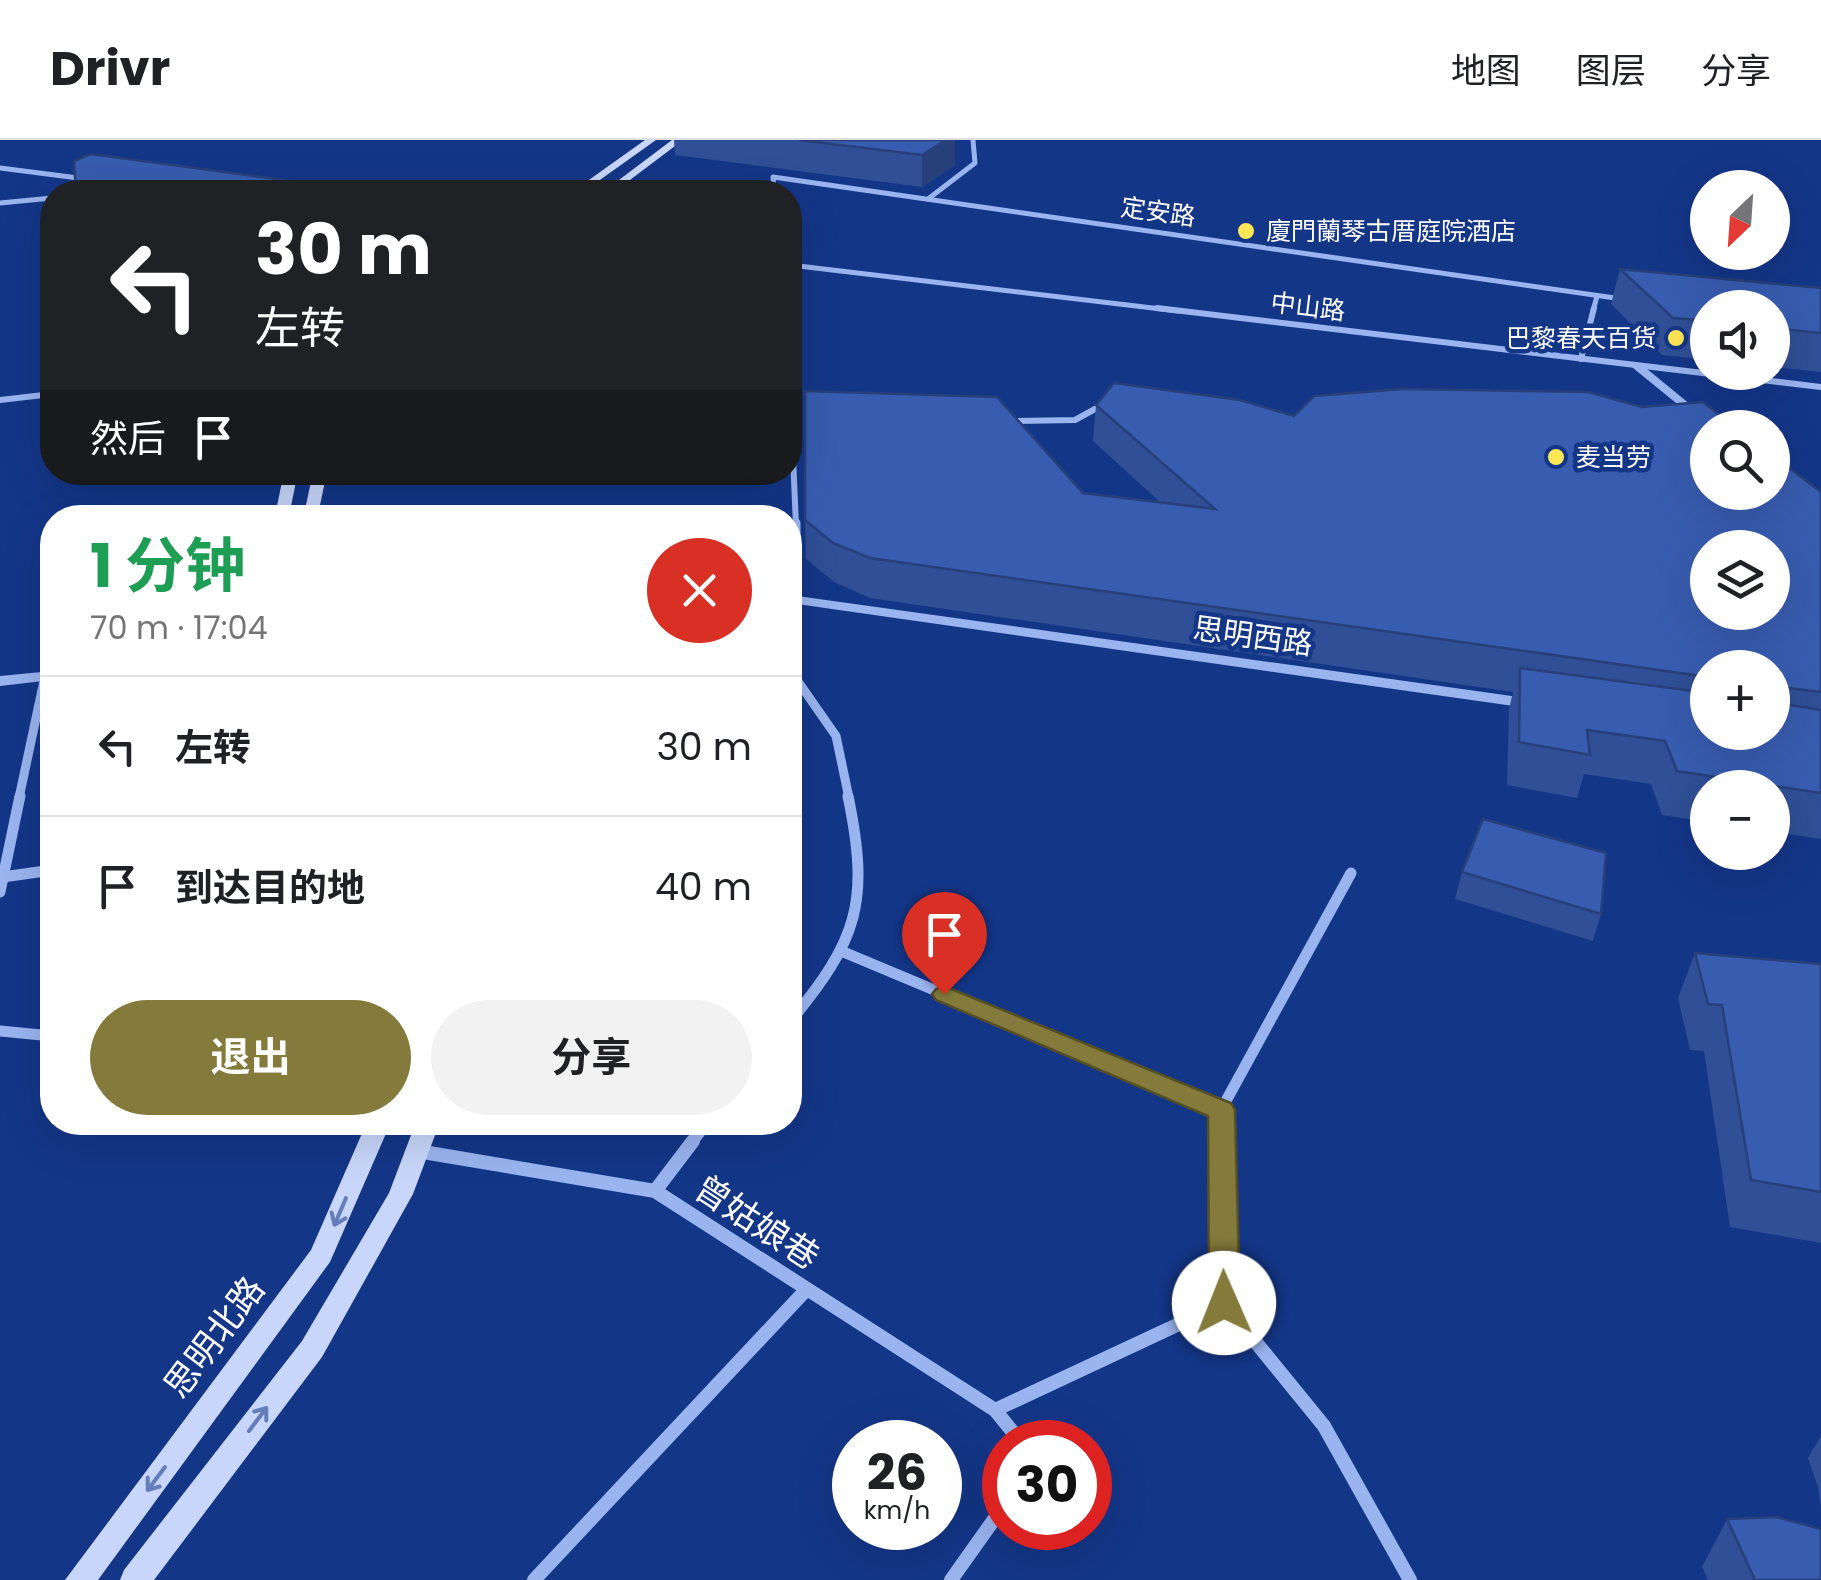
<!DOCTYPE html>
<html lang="zh">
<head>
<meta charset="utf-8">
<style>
  body { margin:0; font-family:Poppins,"Noto Sans SC",sans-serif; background:#f2f2f2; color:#202124; height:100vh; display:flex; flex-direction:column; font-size:38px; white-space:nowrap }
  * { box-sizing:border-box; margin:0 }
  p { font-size:32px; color:#757577 }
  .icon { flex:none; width:55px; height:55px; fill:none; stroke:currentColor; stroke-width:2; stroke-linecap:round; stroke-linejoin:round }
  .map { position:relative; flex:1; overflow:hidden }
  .panel { position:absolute; left:40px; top:365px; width:762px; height:630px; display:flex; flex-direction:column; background:#fff; border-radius:40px; box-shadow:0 10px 40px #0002 }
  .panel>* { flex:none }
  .top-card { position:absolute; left:40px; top:40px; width:762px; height:305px; border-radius:40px; box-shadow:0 10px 40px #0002; background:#202124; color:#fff; overflow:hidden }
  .needle { width:65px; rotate:205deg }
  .controls { position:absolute; left:1690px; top:30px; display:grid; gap:20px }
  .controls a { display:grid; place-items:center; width:100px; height:100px; border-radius:50%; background:#fff; box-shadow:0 10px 40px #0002; font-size:50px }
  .speed { position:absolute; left:832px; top:1280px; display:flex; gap:20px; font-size:50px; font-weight:700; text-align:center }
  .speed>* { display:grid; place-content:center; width:130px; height:130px; border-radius:50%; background:#fff; box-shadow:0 10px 40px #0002; line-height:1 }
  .speed small { font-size:25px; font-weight:400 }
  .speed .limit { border:15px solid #d22; background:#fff; color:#111 }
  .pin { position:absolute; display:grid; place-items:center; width:85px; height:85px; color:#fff; margin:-102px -42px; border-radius:50% 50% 50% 0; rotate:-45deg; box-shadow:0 0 10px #0007 }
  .pin .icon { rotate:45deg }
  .me { position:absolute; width:110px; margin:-55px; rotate:359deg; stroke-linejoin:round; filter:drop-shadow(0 0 8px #0008) }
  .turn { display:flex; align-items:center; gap:35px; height:210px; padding:0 50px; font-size:45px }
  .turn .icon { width:130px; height:130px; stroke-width:2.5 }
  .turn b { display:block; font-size:70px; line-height:85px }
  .then { display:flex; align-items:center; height:95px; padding:0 50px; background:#0003; gap:20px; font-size:38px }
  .round { display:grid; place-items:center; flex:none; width:105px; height:105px; border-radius:52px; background:#f2f2f2 }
  .summary { display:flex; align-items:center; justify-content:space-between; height:170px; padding:0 50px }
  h1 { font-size:60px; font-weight:700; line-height:75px; color:#1e9e55 }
  .cta { display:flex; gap:20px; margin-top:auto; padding:20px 50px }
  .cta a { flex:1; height:115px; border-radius:60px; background:#847a3b; color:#fff; font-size:40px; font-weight:700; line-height:115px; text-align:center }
  .cta a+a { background:#f2f2f2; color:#202124 }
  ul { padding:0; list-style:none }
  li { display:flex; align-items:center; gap:30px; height:140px; padding:0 50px; border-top:2px solid #e0e0e0 }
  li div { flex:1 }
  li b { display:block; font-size:38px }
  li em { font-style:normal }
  header { display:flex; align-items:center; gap:60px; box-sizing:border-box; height:140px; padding:0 50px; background:#fff; border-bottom:2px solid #e0e0e0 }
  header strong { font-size:48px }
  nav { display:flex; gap:55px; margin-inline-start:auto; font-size:35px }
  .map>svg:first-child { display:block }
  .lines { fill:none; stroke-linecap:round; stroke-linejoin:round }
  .pedestrian-far1 { stroke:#99b4ef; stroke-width:5 }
  .pedestrian { stroke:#99b4ef; stroke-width:6 }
  .minor-far4 { stroke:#99b4ef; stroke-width:5 }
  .minor-far3 { stroke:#99b4ef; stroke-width:6 }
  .minor-far2 { stroke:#99b4ef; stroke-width:9 }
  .minor-far1 { stroke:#99b4ef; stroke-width:11 }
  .minor { stroke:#99b4ef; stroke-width:14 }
  .tertiary { fill:#99b4ef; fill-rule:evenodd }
  .secondary { fill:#c7d6fa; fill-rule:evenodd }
  .wall { fill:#304f96; fill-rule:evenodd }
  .shaded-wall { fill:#27407a }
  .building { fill:#385caf; stroke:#27407a; stroke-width:2.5; fill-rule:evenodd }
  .oneway { stroke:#657ebb }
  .route { fill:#847a3b; stroke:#564f26; stroke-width:2.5 }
  .poi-dot { fill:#ffe657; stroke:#143687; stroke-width:4 }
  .labels { text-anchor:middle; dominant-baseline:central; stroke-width:9; stroke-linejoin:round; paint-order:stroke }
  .far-street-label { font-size:25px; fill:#fff; stroke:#143687 }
  .far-poi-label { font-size:25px; fill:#fff; stroke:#143687; text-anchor:start }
  .street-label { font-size:30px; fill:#fff; stroke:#143687 }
  .near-street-label { font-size:35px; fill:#fff; stroke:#143687 }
</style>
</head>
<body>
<header>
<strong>Drivr</strong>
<nav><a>地图</a><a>图层</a><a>分享</a></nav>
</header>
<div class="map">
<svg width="1821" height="1440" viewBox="0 0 1821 1440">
  <rect width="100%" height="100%" fill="#143687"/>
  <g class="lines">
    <!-- pedestrian-far1 -->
    <g class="pedestrian-far1">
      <polyline points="0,28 86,39"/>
      <polyline points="790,125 1178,171"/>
    </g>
    <!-- pedestrian -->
    <g class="pedestrian">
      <polyline points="1157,168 1821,247"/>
      <polyline points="1011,281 1075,280 1106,263"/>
    </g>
    <!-- minor-far4 -->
    <g class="minor-far4">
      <polyline points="774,52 773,37 1622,159"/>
      <polyline points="928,59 975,23 973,0"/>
      <polyline points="0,63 52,58"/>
      <polyline points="1593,171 1597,156"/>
    </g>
    <!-- minor-far3 -->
    <g class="minor-far3">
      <polyline points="1581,219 1594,168"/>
      <polyline points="790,246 796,386"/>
      <polyline points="0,260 52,254"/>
    </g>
    <!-- minor-far2 -->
    <g class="minor-far2">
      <polyline points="796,383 797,540 836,596 849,658"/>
      <polyline points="19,658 45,536"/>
    </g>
    <!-- minor-far1 -->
    <g class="minor-far1">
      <polyline points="3,737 52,730"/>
      <polyline points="0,752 20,656"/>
      <polyline points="841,811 1221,970"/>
      <path d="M790 882C858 799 870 763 848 656"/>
      <polyline points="0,891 52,896"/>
      <polyline points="691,1004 708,982"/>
      <polyline points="1222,1004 1221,970 1351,733"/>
    </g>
    <!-- minor -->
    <g class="minor">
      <polyline points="1221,1001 1224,1163 1324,1286 1410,1440"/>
      <polyline points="417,1011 655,1051 995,1270 1021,1302"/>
      <polyline points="655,1051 693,1001"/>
      <polyline points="995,1270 1224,1163"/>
      <polyline points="534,1440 806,1150"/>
      <polyline points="951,1440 1005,1364"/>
    </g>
    <!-- tertiary -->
    <g class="tertiary">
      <polygon points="1637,223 1641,224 1719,288 1708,289 1633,228 1631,226"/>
      <polygon points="790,455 1534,559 1542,564 1534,569 790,463"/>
      <polygon points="52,531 52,540 0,546 0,536"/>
    </g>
    <!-- secondary -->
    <g class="secondary">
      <polygon points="645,0 656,0 583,52 572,52"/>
      <polygon points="672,0 683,0 614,52 603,52"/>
      <polygon points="284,332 298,332 291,366 293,378 278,378 277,366"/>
      <polygon points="313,332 327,332 320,365 325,378 310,378 306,365"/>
      <polygon points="367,982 391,982 330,1122 98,1440 65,1440 311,1110"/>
      <polygon points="416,982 440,982 413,1054 322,1217 154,1440 120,1440 124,1430 302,1201 389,1053"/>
    </g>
  </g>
  <!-- wall -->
  <g class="wall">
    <polygon points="674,0 955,0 955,25 922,47 675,15"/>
    <polygon points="1620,129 1821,148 1821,232 1772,227 1772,168 1708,168 1708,220 1662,215 1611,164"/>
    <path d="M1096 265 1294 276 1821 352V699L1772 692V648H1708V682L1662 675 1651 644 1584 634 1577 658 1507 645 1509 569 1513 552 870 458 834 442 806 419 805 380 1083 353 1160 362 1093 301ZM1708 528H1772V592H1708Z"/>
    <polygon points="1462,732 1601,774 1593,801 1455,759"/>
    <polygon points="1695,813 1821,824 1821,1103 1730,1087 1704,911 1690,910 1678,858"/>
    <polygon points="1821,1296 1821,1368 1818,1347 1808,1318"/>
    <polygon points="1727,1379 1821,1440 1708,1440 1702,1427"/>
  </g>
  <!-- shaded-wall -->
  <polygon class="shaded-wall" points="946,0 955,0 955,25 922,47 922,15"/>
  <!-- building -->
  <g class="building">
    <polygon points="799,0 946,0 922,15"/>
    <polygon points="91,14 372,52 76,52 74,21"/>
    <polygon points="1620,129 1821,148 1821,193 1772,188 1772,168 1708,168 1708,181 1673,178"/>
    <path d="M1114 243 1240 260 1294 276 1314 256 1403 249 1588 252 1642 267 1703 262 1736 288H1708V352H1772V315L1821 352V552L1772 546V528H1708V537L870 418 833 403 805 380V251L997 257 1083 353 1215 369 1096 265ZM1708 408H1772V472H1708Z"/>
    <polygon points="1520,528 1708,553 1708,592 1772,592 1772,562 1821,570 1821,653 1677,631 1665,601 1587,590 1590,615 1519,602"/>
    <polygon points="1483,679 1606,713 1601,774 1462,732"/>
    <polygon points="1695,813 1821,824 1821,1052 1751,1040 1722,865 1708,864"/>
    <polygon points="1776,1377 1821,1389 1821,1440 1755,1440 1727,1379"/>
  </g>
  <!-- one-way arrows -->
  <defs><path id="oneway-shaft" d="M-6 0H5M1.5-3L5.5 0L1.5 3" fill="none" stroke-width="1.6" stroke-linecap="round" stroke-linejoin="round" transform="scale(2.5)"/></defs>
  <g class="oneway">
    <use href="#oneway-shaft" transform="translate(340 1072) rotate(113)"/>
    <use href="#oneway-shaft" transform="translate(258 1279) rotate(-53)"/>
    <use href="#oneway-shaft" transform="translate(156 1339) rotate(127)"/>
  </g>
  <!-- route -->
  <polygon class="route" points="944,846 1231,963 1235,970 1240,1163 1235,1172 1224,1175 1214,1172 1209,1163 1208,976 936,860 932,854 936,849"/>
  <!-- markers -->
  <g class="poi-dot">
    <circle cx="1246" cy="91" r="10"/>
    <circle cx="1676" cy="198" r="10"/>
    <circle cx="1556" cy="317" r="10"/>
  </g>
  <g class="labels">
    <!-- far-street labels -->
    <g class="far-street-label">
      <text transform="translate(1158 72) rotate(8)">定安路</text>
      <text transform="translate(1308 167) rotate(7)">中山路</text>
    </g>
    <!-- far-poi labels -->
    <g class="far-poi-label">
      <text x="1266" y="91">廈門蘭琴古厝庭院酒店</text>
      <text x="1656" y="198" text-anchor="end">巴黎春天百货</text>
      <text x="1576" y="317">麦当劳</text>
    </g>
    <!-- street labels -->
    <g class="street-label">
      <text transform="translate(1253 496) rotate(8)">思明西路</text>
    </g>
    <!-- near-street labels -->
    <g class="near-street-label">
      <text transform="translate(757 1082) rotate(33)">曾姑娘巷</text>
      <text transform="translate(214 1197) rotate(-53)">思明北路</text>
    </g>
  </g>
</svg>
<div class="controls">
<a><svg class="needle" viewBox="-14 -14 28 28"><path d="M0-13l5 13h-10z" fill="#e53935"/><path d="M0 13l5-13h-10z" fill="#757577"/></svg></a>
<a><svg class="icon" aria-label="sound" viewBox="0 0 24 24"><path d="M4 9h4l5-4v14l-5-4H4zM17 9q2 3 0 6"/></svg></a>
<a><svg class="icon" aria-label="search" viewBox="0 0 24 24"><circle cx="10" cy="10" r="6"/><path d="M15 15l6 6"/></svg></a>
<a><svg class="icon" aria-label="layers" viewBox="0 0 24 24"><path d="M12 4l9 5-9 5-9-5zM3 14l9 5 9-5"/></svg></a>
<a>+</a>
<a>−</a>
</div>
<div class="speed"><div>26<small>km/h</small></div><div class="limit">30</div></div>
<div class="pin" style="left:944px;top:854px;background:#d93025"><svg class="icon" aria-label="arrive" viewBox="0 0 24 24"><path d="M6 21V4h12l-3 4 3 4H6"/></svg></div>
<svg class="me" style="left:1224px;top:1163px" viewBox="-20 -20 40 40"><circle r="19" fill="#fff"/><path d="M0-13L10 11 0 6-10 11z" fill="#847a3b"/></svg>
<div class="top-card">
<div class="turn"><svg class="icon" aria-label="left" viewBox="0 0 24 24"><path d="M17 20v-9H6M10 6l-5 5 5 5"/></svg><div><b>30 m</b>左转</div></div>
<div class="then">然后<svg class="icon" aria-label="arrive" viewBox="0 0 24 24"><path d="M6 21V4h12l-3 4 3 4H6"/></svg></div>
</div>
<section class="panel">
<div class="summary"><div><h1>1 分钟</h1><p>70 m · 17:04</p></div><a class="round" style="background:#d93025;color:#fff"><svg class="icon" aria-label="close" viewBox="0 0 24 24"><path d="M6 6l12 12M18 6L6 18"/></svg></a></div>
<ul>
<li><svg class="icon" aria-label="left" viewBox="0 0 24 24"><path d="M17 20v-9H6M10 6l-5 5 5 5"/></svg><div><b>左转</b></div><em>30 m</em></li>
<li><svg class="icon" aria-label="arrive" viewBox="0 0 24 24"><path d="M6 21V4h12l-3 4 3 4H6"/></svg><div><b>到达目的地</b></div><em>40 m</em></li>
</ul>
<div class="cta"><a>退出</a><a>分享</a></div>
</section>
</div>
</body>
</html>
